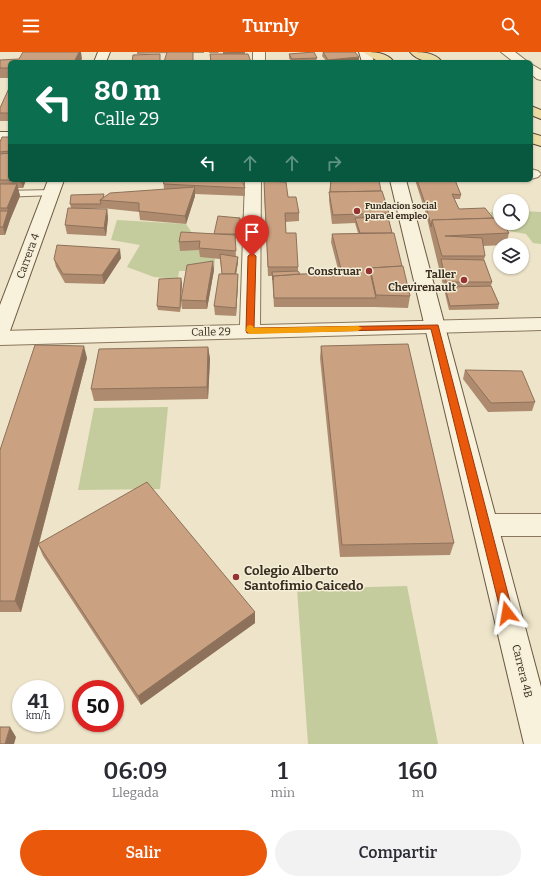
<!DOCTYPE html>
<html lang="es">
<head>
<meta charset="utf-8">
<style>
  body { margin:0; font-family:Bitter,serif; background:#f2f2f3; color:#2b2b33; height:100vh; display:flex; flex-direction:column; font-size:15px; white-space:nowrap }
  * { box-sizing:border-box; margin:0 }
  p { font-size:13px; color:#7c7c81 }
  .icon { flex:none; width:22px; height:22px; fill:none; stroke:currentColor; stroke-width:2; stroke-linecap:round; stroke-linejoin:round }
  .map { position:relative; height:692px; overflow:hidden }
  .sheet { display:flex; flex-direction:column; background:#fff; flex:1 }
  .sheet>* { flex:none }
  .banner { position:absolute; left:8px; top:8px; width:525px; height:122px; border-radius:6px; box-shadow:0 1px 3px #0004; background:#0b6e4f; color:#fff; overflow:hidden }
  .fabs { position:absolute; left:493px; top:142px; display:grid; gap:8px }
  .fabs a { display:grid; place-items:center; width:36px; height:36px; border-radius:50%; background:#fff; box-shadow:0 1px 3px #0004; font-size:20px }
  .speed { position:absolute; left:12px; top:628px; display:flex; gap:8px; font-size:20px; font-weight:700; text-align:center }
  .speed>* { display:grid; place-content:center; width:52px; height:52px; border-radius:50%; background:#fff; box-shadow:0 1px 3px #0004; line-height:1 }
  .speed small { font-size:10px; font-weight:400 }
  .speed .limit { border:6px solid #d22; background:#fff; color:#111 }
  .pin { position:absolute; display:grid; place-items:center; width:34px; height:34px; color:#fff; margin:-41px -17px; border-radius:50% 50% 50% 0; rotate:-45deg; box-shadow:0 0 4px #0007 }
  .pin .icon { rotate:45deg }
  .me { position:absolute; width:44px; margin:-22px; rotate:346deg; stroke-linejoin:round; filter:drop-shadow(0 0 3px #0008) }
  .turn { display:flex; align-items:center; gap:14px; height:84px; padding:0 20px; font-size:18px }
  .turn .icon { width:52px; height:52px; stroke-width:2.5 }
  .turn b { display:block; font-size:28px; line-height:34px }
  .lanes { display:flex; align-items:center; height:38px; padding:0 20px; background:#0003; justify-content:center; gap:20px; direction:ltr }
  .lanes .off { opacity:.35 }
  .eta { display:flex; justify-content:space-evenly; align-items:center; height:68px; text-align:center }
  .eta b { font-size:24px; font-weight:600; line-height:28px }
  .cta { display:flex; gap:8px; margin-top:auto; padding:8px 20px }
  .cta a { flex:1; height:46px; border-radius:24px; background:#ea580c; color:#fff; font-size:16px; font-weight:600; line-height:46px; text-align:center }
  .cta a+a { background:#f2f2f3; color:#2b2b33 }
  header { display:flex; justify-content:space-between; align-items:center; height:52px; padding:0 20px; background:#ea580c; color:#fff; font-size:18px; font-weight:600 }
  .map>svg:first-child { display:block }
  .green { fill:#c4cc9d }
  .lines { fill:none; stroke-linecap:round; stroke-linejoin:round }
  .lane-casing { stroke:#89775e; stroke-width:2 }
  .street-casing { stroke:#89775e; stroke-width:2 }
  .secondary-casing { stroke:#6b5841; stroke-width:2 }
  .primary-casing { stroke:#584532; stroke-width:2 }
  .lane { fill:#f8f1dc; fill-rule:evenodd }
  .street { fill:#f8f1dc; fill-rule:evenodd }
  .secondary { fill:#f8f1dc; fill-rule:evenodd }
  .primary { fill:#eedaa3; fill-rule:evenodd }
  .wall { fill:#ae8b6f }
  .shaded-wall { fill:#8d715a }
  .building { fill:#caa281; stroke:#8d715a }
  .route { fill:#ea580c; stroke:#983908 }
  .slow { fill:#f59e0b }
  .poi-dot { fill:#963330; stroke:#f5eed8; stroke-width:1.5 }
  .labels { text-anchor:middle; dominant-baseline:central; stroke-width:3; stroke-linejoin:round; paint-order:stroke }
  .far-poi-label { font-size:9px; font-weight:bold; fill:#3a2e21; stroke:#f5eed8; text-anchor:start }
  .street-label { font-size:11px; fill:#3a2e21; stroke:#f5eed8 }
  .poi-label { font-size:11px; font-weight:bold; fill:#3a2e21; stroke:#f5eed8; text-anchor:end }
  .near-poi-label { font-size:13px; font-weight:bold; fill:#3a2e21; stroke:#f5eed8; text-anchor:start }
</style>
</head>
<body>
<header><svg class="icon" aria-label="menu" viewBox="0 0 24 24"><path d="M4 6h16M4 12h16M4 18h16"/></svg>Turnly<svg class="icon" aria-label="search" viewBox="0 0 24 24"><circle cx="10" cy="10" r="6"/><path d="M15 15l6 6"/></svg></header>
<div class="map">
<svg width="541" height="692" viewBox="0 0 541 692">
  <rect width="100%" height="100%" fill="#ede4c9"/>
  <!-- green -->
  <g class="green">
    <polygon points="500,159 500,171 522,171 522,159 541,160 541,192 533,191 526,182 504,178 494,173 490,160"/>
    <polygon points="117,168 186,172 198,190 201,198 215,206 214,218 179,219 178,227 154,225 127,215 140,193 111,188"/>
    <polygon points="168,355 160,437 78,438 94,356"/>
    <polygon points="407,534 438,692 308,692 297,537"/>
  </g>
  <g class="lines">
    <defs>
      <polygon id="lane" points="52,138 55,139 56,141 55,143 0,145 0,139"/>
      <g id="street">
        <rect x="253" y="0" width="12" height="10"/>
        <polygon points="501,0 515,0 528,10 514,10"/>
        <polygon points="531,12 541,18 541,28 537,27 531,22"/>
        <polygon points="531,117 538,119 541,122 538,125 531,127"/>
        <polygon points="245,128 261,128 260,273 541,266 541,278 0,293 0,279 240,273"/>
        <polygon points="485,462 541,462 541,484 485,484 476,481 472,473 476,465"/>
      </g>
      <g id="secondary">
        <polygon points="98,0 110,0 106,10 94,10"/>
        <polygon points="359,0 371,0 374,10 362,10"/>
        <rect x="0" y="80" width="10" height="8"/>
        <polygon points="48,128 64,128 10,279 7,284 0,286 0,253"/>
        <polygon points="390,128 406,128 541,635 541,692 524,692"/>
      </g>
      <g id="primary">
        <path d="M363 0C374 0 387 0 394 10H379Z"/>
        <path d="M410 0C421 0 435 0 442 10 431 10 418 10 410 0Z"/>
        <polygon points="531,54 541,58 541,67 531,63"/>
        <polygon points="531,81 541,84 541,94 531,91"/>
      </g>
    </defs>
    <!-- lane casing -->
    <use href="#lane" class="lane-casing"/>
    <!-- street casing -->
    <use href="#street" class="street-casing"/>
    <!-- secondary casing -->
    <use href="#secondary" class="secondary-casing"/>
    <!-- primary casing -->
    <use href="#primary" class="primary-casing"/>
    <!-- lane -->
    <use href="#lane" class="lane"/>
    <!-- street -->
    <use href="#street" class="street"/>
    <!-- secondary -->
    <use href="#secondary" class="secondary"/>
    <!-- primary -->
    <use href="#primary" class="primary"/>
  </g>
  <!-- wall -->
  <g class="wall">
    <polygon points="137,0 204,0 204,1 167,1 137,2"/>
    <polygon points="209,0 219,0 218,1 209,1"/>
    <polygon points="224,0 249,0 245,0 245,2 251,10 210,10 210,2 223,2"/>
    <polygon points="323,0 359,9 343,10 327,10 322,4"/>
    <polygon points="289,2 317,6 316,9 291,10 289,6"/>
    <polygon points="82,7 10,10 10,32 9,28 10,26 0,26 0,8"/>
    <polygon points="10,34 10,69 0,69 0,56"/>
    <polygon points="10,85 10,128 26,128 23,136 18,136 20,144 10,168 5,183 0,183 0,90"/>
    <polygon points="163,128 245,136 245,144 195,142 195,144 186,172 140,168 139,160 102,156 71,156 70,152 104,145 164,137"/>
    <polygon points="264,128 288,145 299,161 299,169 285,170 286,181 298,215 298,219 300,222 339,221 331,190 332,182 358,181 355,171 332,172 329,148 330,133 330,128 379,128 381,139 389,161 388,165 410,244 408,256 374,255 274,255 272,224 268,224 264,138"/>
    <polygon points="415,128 455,128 461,143 460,147 454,147 459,157 493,166 509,181 506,193 483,194 485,204 484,208 492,230 491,234 499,252 498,257 449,258 430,179 426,162"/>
    <polygon points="107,157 108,166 106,184 67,182 65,173"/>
    <polygon points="241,171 239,186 235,186 236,205 238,205 238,210 236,222 238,222 238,231 236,264 215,263 214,254 222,222 220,207 200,205 199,198 180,199 179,190 214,182"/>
    <polygon points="121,206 104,232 65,231 56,215 54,207"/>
    <polygon points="214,218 207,257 182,257 181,249 180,260 158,258 157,254 182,231 181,248"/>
    <polygon points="321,294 454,491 450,503 340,505 320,306"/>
    <polygon points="208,295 210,307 208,347 94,349 91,337"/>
    <polygon points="87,306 39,492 255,560 255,571 141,653 43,504 38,492 21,560 0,560 0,398"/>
    <polygon points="465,318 535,350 532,359 488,360 463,327"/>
  </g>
  <!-- shaded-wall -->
  <g class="shaded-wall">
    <polygon points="79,0 81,0 82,7 80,10 74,10"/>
    <polygon points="359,5 359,9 343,10 328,10 328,8"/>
    <polygon points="20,128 26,128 23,136"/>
    <polygon points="17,132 20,144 10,168 5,183 3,175 8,159 7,156"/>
    <polygon points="195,135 195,144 186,172 185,164"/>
    <polygon points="107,157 108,166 106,184 104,176"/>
    <polygon points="240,166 241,171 239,186 239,182"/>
    <polygon points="120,197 121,206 104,232 102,223"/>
    <polygon points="238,205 238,210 235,228 235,223"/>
    <polygon points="213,209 214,218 207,257 206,249"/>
    <polygon points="238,222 238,231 236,264 236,256"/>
    <polygon points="181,226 182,231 180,260 180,256"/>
    <polygon points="84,294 87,306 21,560 15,549"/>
    <polygon points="208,295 210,307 208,347 207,335"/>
    <polygon points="255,560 255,571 141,653 138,644"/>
    <polygon points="10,675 16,685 14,692 5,692"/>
  </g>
  <!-- building -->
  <g class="building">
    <polygon points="23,0 79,0 74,10 10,10 10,16 0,16 0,8 19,7"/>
    <polygon points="167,0 193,0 193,10 164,10"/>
    <polygon points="224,0 245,0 223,1"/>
    <polygon points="314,0 317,6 292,7 289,2"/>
    <polygon points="323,0 355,0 359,5 328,8"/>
    <polygon points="160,2 160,10 132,10 133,3"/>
    <polygon points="210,2 248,2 251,10 211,10"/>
    <polygon points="10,34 10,61 0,61 0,56"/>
    <polygon points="2,85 10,85 10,99 0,100 0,90"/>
    <polygon points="10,101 10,128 20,128 0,128 0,102"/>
    <polygon points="163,128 242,128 245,136 164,132"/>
    <polygon points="264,128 286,128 286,130 264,129"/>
    <polygon points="331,128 379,128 381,139 330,140"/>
    <polygon points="417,128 455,128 461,143 452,142 459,157 485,156 493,166 432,168 431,175 427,157"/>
    <polygon points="264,129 286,130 288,145 296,145 299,161 285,161 286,181 296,181 298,215 268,215"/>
    <polygon points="0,132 17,132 7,156 0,156"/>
    <polygon points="195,135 185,164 139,159 139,151 100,148 110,141"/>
    <polygon points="382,139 389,161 333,163 329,140"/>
    <polygon points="104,142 103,146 100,148 101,152 70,152 71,143"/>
    <polygon points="68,156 107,157 104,176 65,173"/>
    <polygon points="0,159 8,159 3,175 0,175"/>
    <polygon points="218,164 240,166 239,182 214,182"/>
    <polygon points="388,165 392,181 360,181 355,166"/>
    <polygon points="500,166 500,171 503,171 509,181 445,184 482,186 485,204 442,204 432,168"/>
    <polygon points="181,180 235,183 236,199 199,196 200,189 179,190"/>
    <polygon points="394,181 402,214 370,216 370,220 376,246 274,246 273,224 302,222 342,221 332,182"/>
    <polygon points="57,193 120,197 102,223 63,222 54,207"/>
    <polygon points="220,202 238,205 235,222 222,222"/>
    <polygon points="441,207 484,208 492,230 446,230"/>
    <polygon points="213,209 206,249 181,248 187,213"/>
    <polygon points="403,214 410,244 376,243 370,216"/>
    <polygon points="298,219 300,222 273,224 273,228 272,220"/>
    <polygon points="219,222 238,222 236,256 214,254"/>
    <polygon points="181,226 180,256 157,254 159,227"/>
    <polygon points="491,234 499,252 450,254 445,235"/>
    <polygon points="408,292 454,491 342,493 321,294"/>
    <polygon points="35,293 84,294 15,549 0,549 0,398"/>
    <polygon points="208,295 207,335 91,337 99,297"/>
    <polygon points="465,318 522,319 535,350 491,351"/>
    <polygon points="147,430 255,560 138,644 38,492"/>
    <polygon points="0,675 10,675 5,692 0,692"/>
  </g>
  <!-- route -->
  <polygon class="route" points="252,201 256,204 254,276 438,273 513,561 511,565 507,566 503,565 501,561 431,277 247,281 246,279 248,204"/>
  <!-- slow -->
  <polygon class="slow" points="250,273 253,274 254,276 358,274 362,276 358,279 250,282 246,279 247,274"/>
  <!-- markers -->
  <g class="poi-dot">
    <circle cx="357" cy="159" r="4"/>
    <circle cx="369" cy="219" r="4"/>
    <circle cx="464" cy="228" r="4"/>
    <circle cx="236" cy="525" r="4"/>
  </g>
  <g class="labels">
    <!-- far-poi labels -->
    <g class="far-poi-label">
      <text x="365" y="154">Fundacion social<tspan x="365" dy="10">para el empleo</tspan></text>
    </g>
    <!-- street labels -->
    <g class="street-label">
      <text transform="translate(28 204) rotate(-70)">Carrera 4</text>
      <text transform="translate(211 280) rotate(-1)">Calle 29</text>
      <text transform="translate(522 619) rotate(76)">Carrera 4B</text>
    </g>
    <!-- poi labels -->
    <g class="poi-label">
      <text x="361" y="219">Construar</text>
      <text x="456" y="222">Taller<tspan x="456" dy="13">Chevirenault</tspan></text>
    </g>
    <!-- near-poi labels -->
    <g class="near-poi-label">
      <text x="244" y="518">Colegio Alberto<tspan x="244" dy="15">Santofimio Caicedo</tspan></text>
    </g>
  </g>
</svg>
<div class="fabs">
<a><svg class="icon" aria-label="search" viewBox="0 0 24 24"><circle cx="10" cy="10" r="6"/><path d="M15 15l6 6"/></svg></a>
<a><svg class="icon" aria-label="layers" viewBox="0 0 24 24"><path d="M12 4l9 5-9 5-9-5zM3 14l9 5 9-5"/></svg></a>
</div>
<div class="speed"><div>41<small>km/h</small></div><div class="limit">50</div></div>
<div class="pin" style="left:252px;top:204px;background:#d93025"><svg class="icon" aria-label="arrive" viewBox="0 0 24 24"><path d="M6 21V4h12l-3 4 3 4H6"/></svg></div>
<svg class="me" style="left:507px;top:561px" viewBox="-20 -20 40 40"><path d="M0-17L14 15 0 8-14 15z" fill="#ea580c" stroke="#fff" stroke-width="4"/></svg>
<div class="banner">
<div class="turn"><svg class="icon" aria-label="left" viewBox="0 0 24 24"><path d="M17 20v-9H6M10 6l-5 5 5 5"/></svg><div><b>80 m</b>Calle 29</div></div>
<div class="lanes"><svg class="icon" aria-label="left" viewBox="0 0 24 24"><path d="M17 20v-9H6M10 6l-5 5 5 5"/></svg><svg class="icon off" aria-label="ahead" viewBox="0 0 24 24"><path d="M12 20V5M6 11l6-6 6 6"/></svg><svg class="icon off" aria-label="ahead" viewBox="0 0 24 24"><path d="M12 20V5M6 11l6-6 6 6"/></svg><svg class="icon off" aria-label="right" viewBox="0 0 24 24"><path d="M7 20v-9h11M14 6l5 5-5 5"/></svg></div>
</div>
</div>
<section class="sheet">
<div class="eta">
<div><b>06:09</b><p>Llegada</p></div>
<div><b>1</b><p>min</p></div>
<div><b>160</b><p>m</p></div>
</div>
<div class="cta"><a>Salir</a><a>Compartir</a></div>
</section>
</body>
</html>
